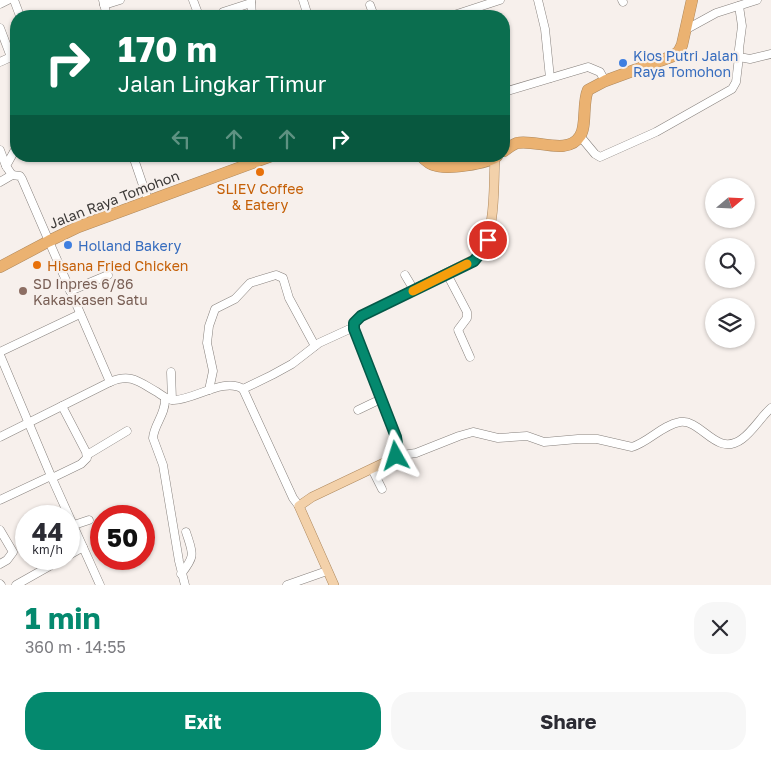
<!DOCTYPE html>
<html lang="en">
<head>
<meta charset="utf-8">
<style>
  body { margin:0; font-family:"Golos Text",sans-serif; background:#f7f7f7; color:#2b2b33; height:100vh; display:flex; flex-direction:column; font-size:19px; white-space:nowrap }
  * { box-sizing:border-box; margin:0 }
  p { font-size:16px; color:#7c7c81 }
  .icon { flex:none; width:28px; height:28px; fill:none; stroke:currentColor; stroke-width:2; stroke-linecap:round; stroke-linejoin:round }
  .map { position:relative; height:585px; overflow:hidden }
  .side { display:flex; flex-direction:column; background:#fff; flex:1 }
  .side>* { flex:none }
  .guide { position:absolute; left:10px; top:10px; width:500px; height:152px; border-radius:20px; box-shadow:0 1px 4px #0004; background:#0b6e4f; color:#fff; overflow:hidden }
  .needle { width:32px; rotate:71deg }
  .buttons { position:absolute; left:705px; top:178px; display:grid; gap:10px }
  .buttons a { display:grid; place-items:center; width:50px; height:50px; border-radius:50%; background:#fff; box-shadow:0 1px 4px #0004; font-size:25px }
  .speed { position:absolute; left:15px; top:505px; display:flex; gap:10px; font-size:25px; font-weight:700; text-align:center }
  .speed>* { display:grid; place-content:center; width:65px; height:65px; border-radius:50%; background:#fff; box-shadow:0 1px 4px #0004; line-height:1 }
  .speed small { font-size:12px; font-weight:400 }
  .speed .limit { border:8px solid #d22; background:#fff; color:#111 }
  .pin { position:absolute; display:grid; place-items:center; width:42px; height:42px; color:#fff; margin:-21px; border:2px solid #fff; border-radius:50%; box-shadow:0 1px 5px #0007 }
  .me { position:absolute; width:55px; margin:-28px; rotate:354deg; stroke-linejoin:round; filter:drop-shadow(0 0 4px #0008) }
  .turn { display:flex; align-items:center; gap:18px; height:105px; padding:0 25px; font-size:22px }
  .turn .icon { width:65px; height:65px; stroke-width:2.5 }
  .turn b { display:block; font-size:35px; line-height:42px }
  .lanes { display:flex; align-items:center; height:48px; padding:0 25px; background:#0003; justify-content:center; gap:25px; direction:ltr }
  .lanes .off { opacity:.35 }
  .round { display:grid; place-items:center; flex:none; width:52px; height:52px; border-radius:20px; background:#f7f7f7 }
  .head { display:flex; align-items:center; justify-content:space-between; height:85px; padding:0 25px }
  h1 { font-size:30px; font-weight:700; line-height:38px; color:#04896e }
  .action { display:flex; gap:10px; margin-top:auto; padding:10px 25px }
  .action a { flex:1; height:58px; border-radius:20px; background:#04896e; color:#fff; font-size:20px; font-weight:700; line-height:58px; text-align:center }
  .action a+a { background:#f7f7f7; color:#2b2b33 }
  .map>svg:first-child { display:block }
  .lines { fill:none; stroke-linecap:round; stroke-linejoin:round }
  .minor-casing { stroke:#87817d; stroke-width:9 }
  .major-casing { stroke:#ae885d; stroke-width:10 }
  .highway-casing { stroke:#ae885d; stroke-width:12 }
  .minor { stroke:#fff; stroke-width:8 }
  .major { stroke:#f3d1aa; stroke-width:9 }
  .highway { stroke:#ebb271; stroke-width:11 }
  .route-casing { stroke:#035948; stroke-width:12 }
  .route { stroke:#04896e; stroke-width:9 }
  .slow { stroke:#f59e0b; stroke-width:9 }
  .shop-dot { fill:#3f7fe0; stroke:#f7f0ec; stroke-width:2 }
  .food-dot { fill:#e8710a; stroke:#f7f0ec; stroke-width:2 }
  .education-dot { fill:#8d6e63; stroke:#f7f0ec; stroke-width:2 }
  .labels { text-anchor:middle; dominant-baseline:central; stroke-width:4.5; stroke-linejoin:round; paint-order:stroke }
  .shop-label { font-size:14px; fill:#366cbe; stroke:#f7f0ec; text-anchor:start }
  .food-label { font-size:14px; fill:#c56008; stroke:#f7f0ec }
  .street-label { font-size:14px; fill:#3c3937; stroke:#f7f0ec }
  .education-label { font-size:14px; fill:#785e54; stroke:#f7f0ec; text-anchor:start }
</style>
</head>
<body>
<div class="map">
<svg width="771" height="585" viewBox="0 0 771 585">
  <rect width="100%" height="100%" fill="#f7f0ec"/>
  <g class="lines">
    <defs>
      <g id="minor">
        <polyline points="14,0 20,16"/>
        <polyline points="103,0 107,16"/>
        <polyline points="193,0 199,16"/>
        <polyline points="251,0 252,16"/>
        <polyline points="303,0 308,16"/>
        <polyline points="538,0 545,29 550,78"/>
        <polyline points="622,0 623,2"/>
        <polyline points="0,4 8,0"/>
        <polyline points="104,5 120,0"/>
        <polyline points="370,5 374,16"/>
        <polyline points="739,6 742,26 739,49 739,57 750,59 771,54"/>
        <polyline points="223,12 251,3"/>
        <polyline points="362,16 373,13"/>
        <polyline points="451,16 500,0"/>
        <polyline points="0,28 11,57 16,54"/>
        <polyline points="685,30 716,13 757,0"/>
        <polyline points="0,62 11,57"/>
        <polyline points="504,92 588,67 600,72 605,81"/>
        <polyline points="580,136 595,154 600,157 656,132 732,89 736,82 739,57"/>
        <polyline points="0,150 6,166"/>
        <polyline points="133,156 148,200"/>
        <polyline points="12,175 6,166 16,148"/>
        <polyline points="0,182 12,175"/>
        <polyline points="447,274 467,312 467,318 458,330 470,357"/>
        <polyline points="405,275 414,290"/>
        <polyline points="70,291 108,275"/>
        <polyline points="0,352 80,314"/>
        <polyline points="0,355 51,476 100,585"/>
        <polyline points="171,372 172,400"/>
        <path d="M110 382C131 373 139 382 157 392 163 396 167 400 174 400 194 400 224 377 243 389L272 375 292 364 319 343 354 327"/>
        <polyline points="243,389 293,498 299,506"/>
        <polyline points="209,390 213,371 207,343 209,326 215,309 235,299 250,283 276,275 283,278 289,298 315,346"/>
        <path d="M165 398C166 414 154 424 153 438L163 465 179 561 185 585"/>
        <polyline points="358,410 381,399"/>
        <polyline points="0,437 110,382 22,179 20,176 12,175"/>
        <polyline points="87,455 127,431"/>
        <path d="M396 456 416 453 459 436 473 432 498 438 527 436 544 442 578 439H597L632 447C649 442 662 425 680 422 702 419 716 458 742 439 753 431 761 417 771 408"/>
        <polyline points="372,469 382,489"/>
        <polyline points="52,478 81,464 87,458 86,452 62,406"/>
        <polyline points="0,500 51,476"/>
        <polyline points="74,525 89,520"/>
        <polyline points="0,530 13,552 7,560 0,564"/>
        <polyline points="69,555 83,547"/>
        <path d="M181 574C196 555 193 554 186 532"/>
        <polyline points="0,584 1,585"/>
        <polyline points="16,585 62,559"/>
        <polyline points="287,585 327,571"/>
      </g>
      <path id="major" d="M334 585 299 506 312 497 392 459 396 456 398 450 396 437 354 329V323L361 316 477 258C497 229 493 191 495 158"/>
      <g id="highway">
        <path d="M504 151C508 148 512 145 517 143 536 139 568 156 580 136 587 126 582 103 588 90L605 81 673 56 679 51 682 45 692 0"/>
        <path d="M421 156C425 160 429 164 434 165 446 170 487 164 497 156"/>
        <polyline points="0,267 49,241 78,227 271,156"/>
      </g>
    </defs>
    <!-- minor casing -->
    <use href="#minor" class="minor-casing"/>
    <!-- major casing -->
    <use href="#major" class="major-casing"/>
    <!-- highway casing -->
    <use href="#highway" class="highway-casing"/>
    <!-- minor -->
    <use href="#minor" class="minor"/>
    <!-- major -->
    <use href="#major" class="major"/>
    <!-- highway -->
    <use href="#highway" class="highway"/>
  </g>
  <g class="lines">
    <defs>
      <polyline id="route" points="396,456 398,450 396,437 354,329 354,323 361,316 474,261 482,251 488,240"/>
    </defs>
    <!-- route casing -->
    <use href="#route" class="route-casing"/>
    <!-- route -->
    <use href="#route" class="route"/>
    <!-- slow -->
    <polyline class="slow" points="413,291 467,264"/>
  </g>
  <!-- markers -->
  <g class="shop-dot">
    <circle cx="623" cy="63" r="5"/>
    <circle cx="68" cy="245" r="5"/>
  </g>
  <g class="food-dot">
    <circle cx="260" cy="172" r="5"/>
    <circle cx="37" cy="265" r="5"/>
  </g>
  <circle class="education-dot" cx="23" cy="291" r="5"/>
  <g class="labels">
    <!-- shop labels -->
    <g class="shop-label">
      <text x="633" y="55">Kios Putri Jalan<tspan x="633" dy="16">Raya Tomohon</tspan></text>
      <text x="78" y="245">Holland Bakery</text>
    </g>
    <!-- food labels -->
    <g class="food-label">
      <text x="260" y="188">SLIEV Coffee<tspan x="260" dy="16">&amp; Eatery</tspan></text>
      <text x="47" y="265" text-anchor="start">Hisana Fried Chicken</text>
    </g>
    <!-- street labels -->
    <g class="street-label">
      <text transform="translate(114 199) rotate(-21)">Jalan Raya Tomohon</text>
    </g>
    <!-- education labels -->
    <g class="education-label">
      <text x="33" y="283">SD Inpres 6/86<tspan x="33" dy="16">Kakaskasen Satu</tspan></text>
    </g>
  </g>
</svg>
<div class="buttons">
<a><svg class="needle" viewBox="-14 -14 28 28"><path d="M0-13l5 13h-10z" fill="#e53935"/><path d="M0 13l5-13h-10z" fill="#7c7c81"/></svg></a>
<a><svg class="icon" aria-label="search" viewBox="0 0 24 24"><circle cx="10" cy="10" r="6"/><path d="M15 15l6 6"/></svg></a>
<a><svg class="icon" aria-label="layers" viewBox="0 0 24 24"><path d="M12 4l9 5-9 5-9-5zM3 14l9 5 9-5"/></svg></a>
</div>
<div class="speed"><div>44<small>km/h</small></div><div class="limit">50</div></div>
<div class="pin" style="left:488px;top:240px;background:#d93025"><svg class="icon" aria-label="arrive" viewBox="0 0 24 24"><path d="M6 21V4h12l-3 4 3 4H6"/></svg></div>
<svg class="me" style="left:396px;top:456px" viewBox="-20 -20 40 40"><path d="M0-17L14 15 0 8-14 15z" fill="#04896e" stroke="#fff" stroke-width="4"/></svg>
<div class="guide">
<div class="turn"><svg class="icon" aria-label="right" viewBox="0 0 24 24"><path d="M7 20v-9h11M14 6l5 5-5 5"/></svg><div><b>170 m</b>Jalan Lingkar Timur</div></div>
<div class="lanes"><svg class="icon off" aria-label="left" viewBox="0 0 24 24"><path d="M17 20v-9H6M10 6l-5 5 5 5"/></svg><svg class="icon off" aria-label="ahead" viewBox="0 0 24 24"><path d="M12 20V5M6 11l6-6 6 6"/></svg><svg class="icon off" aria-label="ahead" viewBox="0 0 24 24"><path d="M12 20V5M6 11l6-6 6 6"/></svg><svg class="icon" aria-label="right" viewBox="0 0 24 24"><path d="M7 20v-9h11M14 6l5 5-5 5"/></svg></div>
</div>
</div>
<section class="side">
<div class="head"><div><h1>1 min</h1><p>360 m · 14:55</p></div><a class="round"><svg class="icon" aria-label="close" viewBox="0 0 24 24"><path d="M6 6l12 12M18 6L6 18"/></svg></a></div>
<div class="action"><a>Exit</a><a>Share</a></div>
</section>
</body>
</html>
